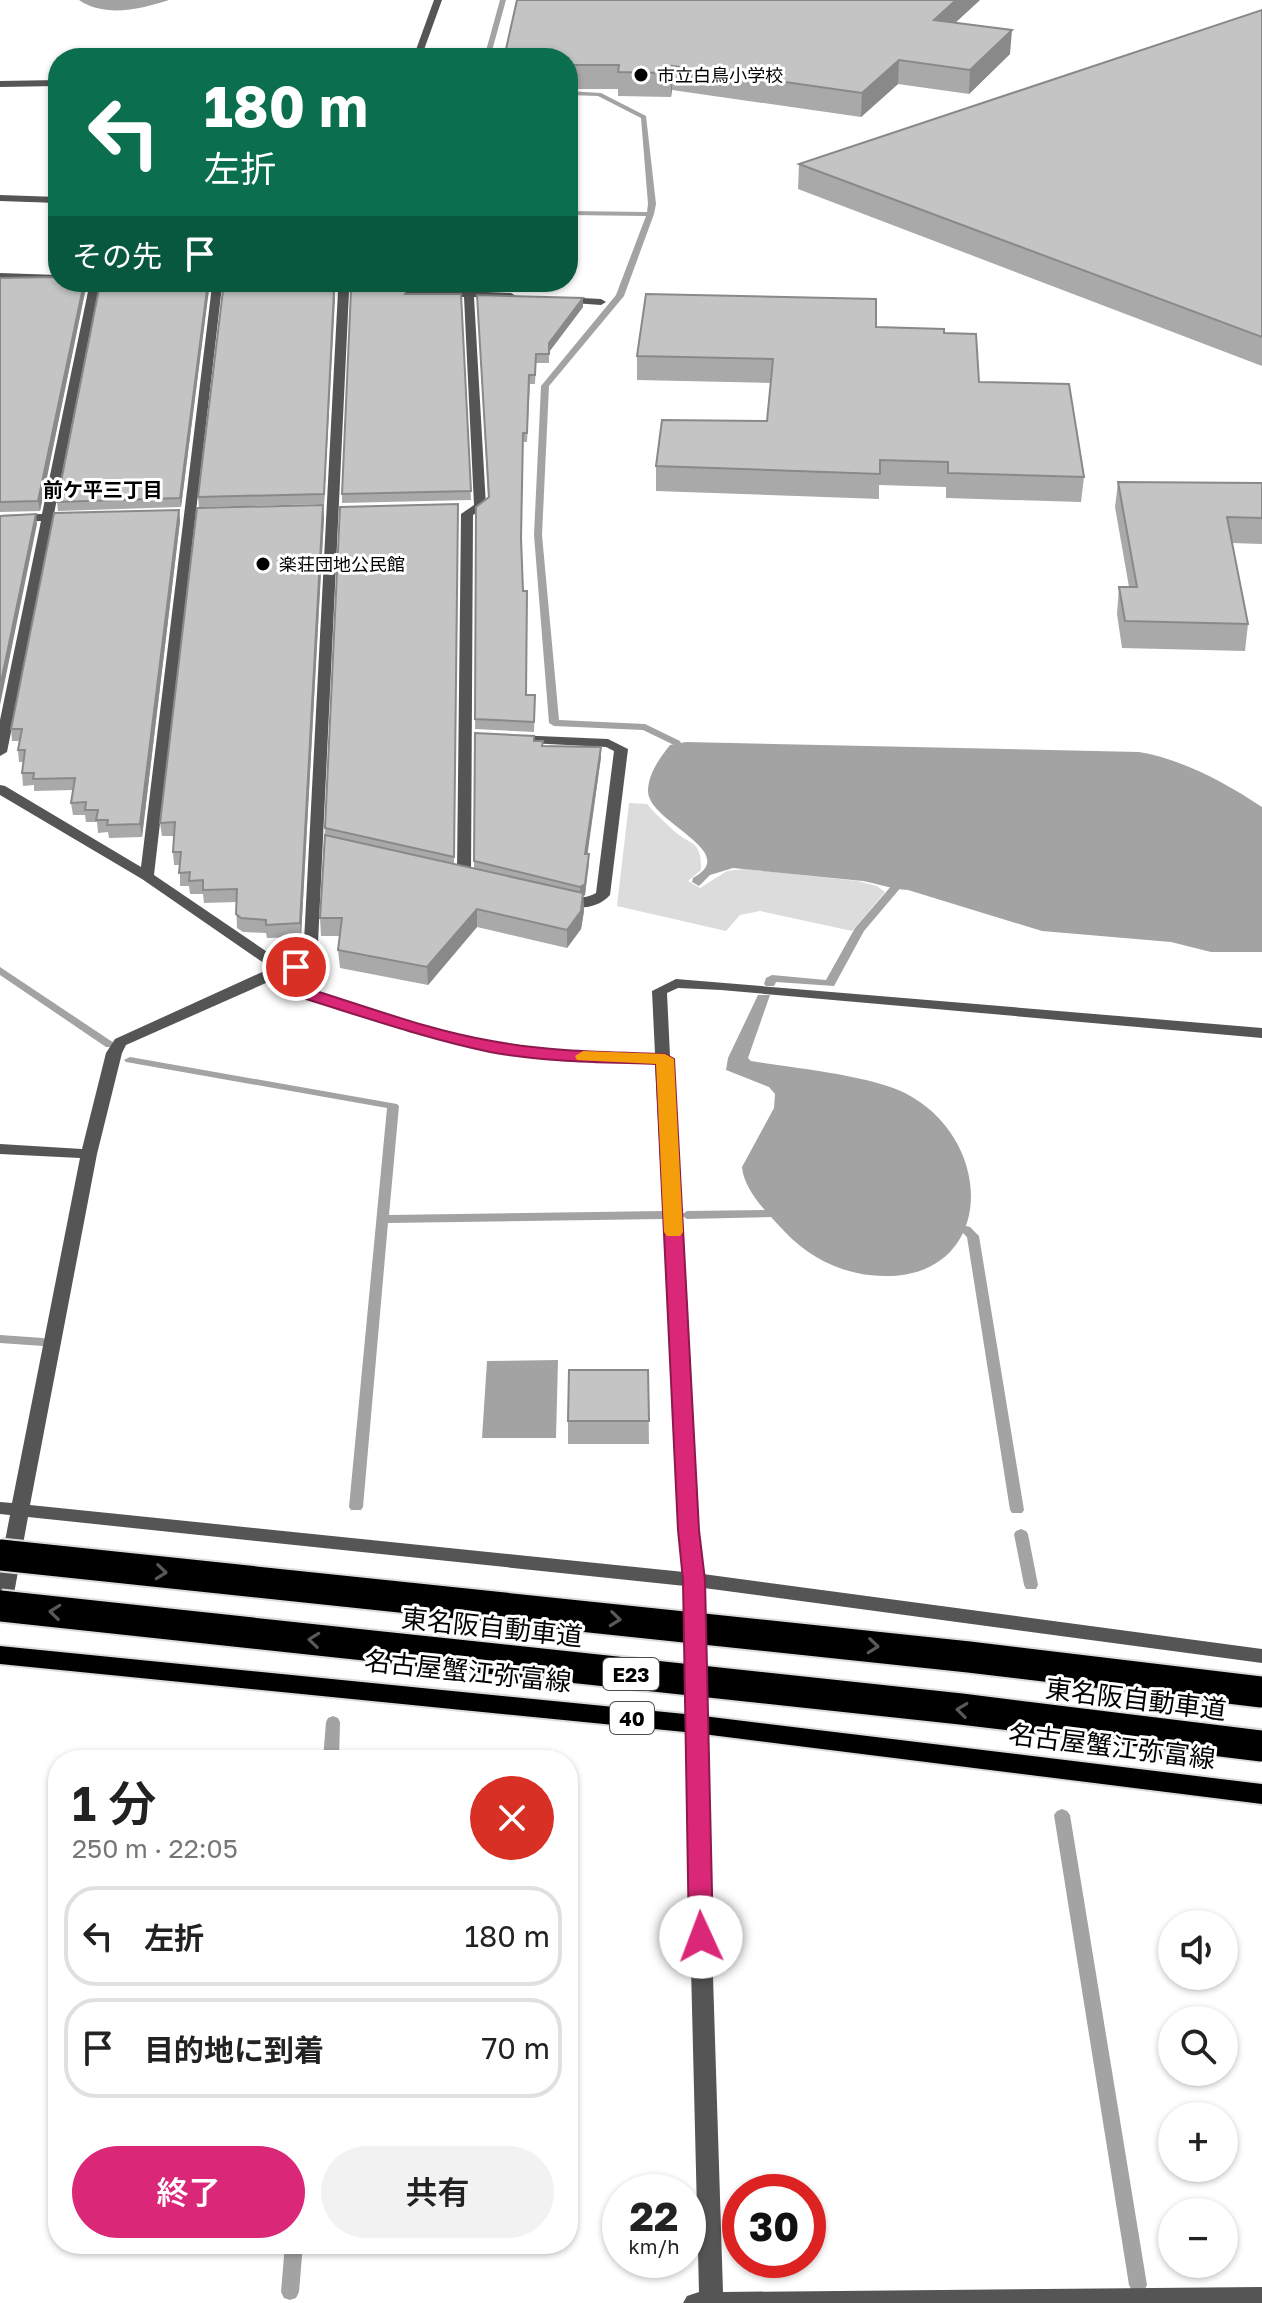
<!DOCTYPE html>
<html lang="ja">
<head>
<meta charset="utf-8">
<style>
  body { margin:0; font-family:"Golos Text","Noto Sans JP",sans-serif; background:#f2f2f2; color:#222; height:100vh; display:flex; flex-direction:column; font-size:30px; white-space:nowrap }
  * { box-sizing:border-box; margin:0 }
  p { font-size:26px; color:#767676 }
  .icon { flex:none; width:44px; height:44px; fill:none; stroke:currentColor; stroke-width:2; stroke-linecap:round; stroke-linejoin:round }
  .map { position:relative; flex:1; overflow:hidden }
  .drawer { position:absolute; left:48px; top:1750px; width:530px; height:504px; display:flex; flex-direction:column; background:#fff; border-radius:32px; box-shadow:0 2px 6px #0004 }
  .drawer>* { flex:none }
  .hud { position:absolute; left:48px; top:48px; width:530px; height:244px; border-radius:32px; box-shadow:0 2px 6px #0004; background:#0b6e4f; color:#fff; overflow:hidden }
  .controls { position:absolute; left:1158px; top:1910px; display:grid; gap:16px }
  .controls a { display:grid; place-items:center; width:80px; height:80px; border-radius:50%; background:#fff; box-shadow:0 2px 6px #0004; font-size:40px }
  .speed { position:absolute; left:602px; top:2174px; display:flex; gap:16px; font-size:40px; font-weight:700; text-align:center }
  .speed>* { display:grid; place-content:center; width:104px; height:104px; border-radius:50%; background:#fff; box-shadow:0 2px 6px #0004; line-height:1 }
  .speed small { font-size:20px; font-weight:400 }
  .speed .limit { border:12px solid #d22; background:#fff; color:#111 }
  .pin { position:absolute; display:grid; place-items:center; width:68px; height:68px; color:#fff; margin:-34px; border:4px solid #fff; border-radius:50%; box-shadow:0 2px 8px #0007 }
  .me { position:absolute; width:88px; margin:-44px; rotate:358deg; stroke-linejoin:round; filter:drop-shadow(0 0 6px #0008) }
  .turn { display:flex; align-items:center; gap:28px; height:168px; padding:0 24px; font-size:36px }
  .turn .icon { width:104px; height:104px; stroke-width:2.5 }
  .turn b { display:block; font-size:56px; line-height:68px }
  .then { display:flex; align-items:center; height:76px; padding:0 24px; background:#0003; gap:16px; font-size:30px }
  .round { display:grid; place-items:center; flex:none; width:84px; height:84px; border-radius:42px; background:#f2f2f2 }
  .headline { display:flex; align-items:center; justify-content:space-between; height:136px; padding:0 24px }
  h1 { font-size:48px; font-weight:600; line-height:60px }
  .button { display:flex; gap:16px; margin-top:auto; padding:16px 24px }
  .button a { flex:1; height:92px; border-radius:48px; background:#db2777; color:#fff; font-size:32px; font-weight:600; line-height:92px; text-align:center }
  .button a+a { background:#f2f2f2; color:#222 }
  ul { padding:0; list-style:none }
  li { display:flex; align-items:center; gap:24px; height:100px; margin:0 16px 12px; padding:0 8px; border:4px solid #e0e0e0; border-radius:32px }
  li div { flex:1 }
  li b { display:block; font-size:30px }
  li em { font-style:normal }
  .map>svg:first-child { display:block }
  .green { fill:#dcdcdc }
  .water { fill:#a3a3a3 }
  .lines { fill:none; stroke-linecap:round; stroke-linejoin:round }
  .stream { fill:#a3a3a3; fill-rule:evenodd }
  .primary-casing { stroke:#dbdbdb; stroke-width:4 }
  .street { fill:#555; fill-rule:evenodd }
  .primary { fill:#000; fill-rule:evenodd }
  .highway-bridge-casing { stroke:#dbdbdb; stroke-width:35; stroke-linecap:butt }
  .highway-bridge { stroke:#000; stroke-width:31 }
  .wall { fill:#a9a9a9 }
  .shaded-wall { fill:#898989 }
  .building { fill:#c4c4c4; stroke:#898989; stroke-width:2 }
  .oneway { stroke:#595959 }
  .route { fill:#db2777; stroke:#8e194d; stroke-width:2 }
  .slow { fill:#f59e0b }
  .poi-dot { fill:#000; stroke:#fff; stroke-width:3 }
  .labels { text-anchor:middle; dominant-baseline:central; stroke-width:6; stroke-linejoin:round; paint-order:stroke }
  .far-poi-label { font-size:18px; fill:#000; stroke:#fff; text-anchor:start }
  .far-neighbourhood-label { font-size:20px; font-weight:bold; fill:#000; stroke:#fff }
  .shield { fill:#fff; stroke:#4c4c4c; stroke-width:2 }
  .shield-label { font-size:20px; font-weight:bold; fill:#000 }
  .near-street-label { font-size:26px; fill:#000; stroke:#fff }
</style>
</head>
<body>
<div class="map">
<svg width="1262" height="2303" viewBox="0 0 1262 2303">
  <rect width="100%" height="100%" fill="#fff"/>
  <!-- green -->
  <path class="green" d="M629 803 647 804C655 814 665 822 674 831 691 846 702 840 701 870L688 881 700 888 727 871 745 869 858 881 877 886 885 892 852 931 760 911 740 915 726 931 617 906Z"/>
  <!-- water -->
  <g class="water">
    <path d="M79 0H169C141 9 105 18 79 0Z"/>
    <path d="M686 742 1139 752C1182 759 1226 783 1262 807V952H1211L1171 942 1042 931 908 890C891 889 879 884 863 881L733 868 710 875 699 886 692 882 693 878C743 851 646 822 648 790 649 772 660 758 670 745Z"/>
    <path d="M758 995H770L748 1058 751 1061C793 1068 869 1075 905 1093 1001 1142 995 1290 869 1275 836 1271 808 1256 785 1232 769 1215 744 1191 742 1167L774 1108 775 1094 769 1087 726 1070 728 1058Z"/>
    <polygon points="558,1360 556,1438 482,1438 487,1361"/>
  </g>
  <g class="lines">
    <!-- stream -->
    <g class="stream">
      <polygon points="500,0 506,0 490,58 484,58"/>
      <polygon points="568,91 601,93 646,116 656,204 654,214 624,296 549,386 542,535 559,720 645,724 680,741 681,743 676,746 643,730 554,726 549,723 534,535 541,386 616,295 646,216 568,215 568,211 647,212 648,204 641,118 598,96 568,95"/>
      <polygon points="903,876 908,879 864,931 834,986 776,982 774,986 766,986 764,984 766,978 772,975 826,980 855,928 899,877"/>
      <polygon points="0,967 114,1043 116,1045 114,1047 106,1047 0,975"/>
      <polygon points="130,1057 397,1104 399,1106 389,1215 663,1211 669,1215 663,1219 388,1223 363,1507 361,1510 351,1510 349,1507 387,1108 126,1062 124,1060"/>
      <polygon points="768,1210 774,1214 772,1217 687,1219 681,1215 687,1211"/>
      <polygon points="966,1226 970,1227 979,1236 1024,1510 1022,1513 1012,1513 1010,1510 967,1237 960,1230"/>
      <polygon points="0,1335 43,1338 49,1342 43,1346 0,1343"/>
      <polygon points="1021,1529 1026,1531 1028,1534 1038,1585 1036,1589 1026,1589 1024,1585 1014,1534 1016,1531"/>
      <polygon points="333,1716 338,1718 340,1722 339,1760 323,1760 326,1722 328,1718"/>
      <polygon points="1062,1809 1067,1811 1070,1815 1147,2285 1144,2291 1138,2293 1132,2291 1129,2285 1054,1815 1057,1811"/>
      <polygon points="285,2244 303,2244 299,2292 296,2298 290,2300 284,2298 281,2292"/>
    </g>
    <defs>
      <polygon id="primary" points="0,1646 695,1715 1262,1784 1262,1804 695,1733 0,1664"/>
    </defs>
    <!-- primary casing -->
    <use href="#primary" class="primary-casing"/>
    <!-- street -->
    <g class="street">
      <polygon points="434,0 442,0 421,58 413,58"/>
      <polygon points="58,80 58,86 0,87 0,81"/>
      <polygon points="0,195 58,197 58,203 0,201"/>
      <polygon points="0,273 58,275 58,281 0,279"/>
      <polygon points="90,282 100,282 54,514 75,513 81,517 75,521 53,521 7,752 0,756 0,720 41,521 0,523 0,515 42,514"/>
      <path d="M183 282 339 285V282H349V286L511 293 516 296 511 299 474 297 486 506 473 515 471 877 464 881 450 878 448 875 457 871 461 514 474 505 464 297 349 292 317 964 315 967 305 969 318 992C380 1012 442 1034 507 1045 556 1053 606 1053 655 1054L652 991 676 979 1262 1028V1038L721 990 678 988 667 993 670 1056 673 1059 671 1062 697 1530 703 1574 1262 1649V1663L704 1588 705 1724 723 2292 1262 2287V2303H683L687 2296 699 2292 685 1724V1586L28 1517 11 1610 8 1615 0 1617V1567L10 1515 0 1514V1502L12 1503 80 1158 0 1154V1144L82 1149 106 1053 115 1039 271 968 142 879 0 795V785L5 786 141 867 212 286 188 285ZM222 286 338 291 303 961 285 964 154 875ZM291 972 307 998 416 1033 488 1051 554 1059 655 1063 679 1530 684 1572 30 1505 97 1154 122 1053 126 1045Z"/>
      <polygon points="563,297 601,299 606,302 601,305 559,302 558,300"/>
      <path d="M515 735 608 739 628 749 610 895C596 910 578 909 559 904L557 901C567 893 581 902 596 893L614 751 606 747 510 742V736Z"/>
    </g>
    <!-- primary -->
    <use href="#primary" class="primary"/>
    <defs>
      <g id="highway-bridge">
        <polyline points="0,1555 969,1657 1262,1692"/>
        <polyline points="0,1606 961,1709 1262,1746"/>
      </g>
    </defs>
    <!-- highway-bridge casing -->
    <use href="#highway-bridge" class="highway-bridge-casing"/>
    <!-- highway-bridge -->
    <use href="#highway-bridge" class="highway-bridge"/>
  </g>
  <!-- wall -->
  <g class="wall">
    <polygon points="980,0 955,23 1010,54 969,94 898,84 861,117 672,90 671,97 618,96 618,89 568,89 568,58"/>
    <polygon points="1262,10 1262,366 798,189 799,164"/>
    <polygon points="0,278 84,283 85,292 40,511 0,512"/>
    <polygon points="208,282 209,289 181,507 58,511 57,502"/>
    <polygon points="244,287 334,290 324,504 199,507 198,497"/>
    <polygon points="406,294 461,294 471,500 342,503 342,494"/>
    <polygon points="477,295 583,298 583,307 549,352 549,363 536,363 535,384 530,384 527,442 523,442 521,546 526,695 535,695 534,732 475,729 476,507 488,497"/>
    <polygon points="876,327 944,333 979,382 1084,477 1081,502 946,498 946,487 879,485 879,499 656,491 656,466 767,421 771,383 637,380 637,356"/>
    <polygon points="1118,482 1262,483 1262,544 1232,543 1248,624 1245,651 1122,648 1117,614 1119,587 1129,587 1115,507"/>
    <polygon points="323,505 324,517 301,937 267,938 266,933 243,932 237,928 236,902 204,903 203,894 190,894 189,886 180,886 180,865 174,865 173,852 174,836 162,836 160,823"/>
    <polygon points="179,510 180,521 142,837 109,838 108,832 98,833 97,822 86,822 85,815 73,815 71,803 73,790 34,791 34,785 23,786 22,773 23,762 19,762 18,750 19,741 12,741 11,729"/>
    <polygon points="458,513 454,864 474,869 475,733 543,741 543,746 601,747 601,757 587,854 589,854 589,865 585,895 583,896 584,911 581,929 567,948 477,927 428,985 340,968 338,950 340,936 321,936 320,918 325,828"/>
    <polygon points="648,1370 649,1444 568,1444 568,1421"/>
  </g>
  <!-- shaded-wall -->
  <g class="shaded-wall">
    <polygon points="956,0 980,0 933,43 934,20"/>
    <polygon points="1012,30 1010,54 969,94 970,70"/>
    <polygon points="899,60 898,84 861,117 862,93"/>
    <polygon points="672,66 672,90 671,97 671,73"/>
    <polygon points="208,282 209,289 181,507 180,498"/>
    <polygon points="84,283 85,292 40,511 38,501"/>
    <polygon points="334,290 335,299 324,504 324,494"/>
    <polygon points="583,298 583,307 549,352 549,343"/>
    <polygon points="323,505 324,517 301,937 300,923"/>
    <polygon points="179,510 180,521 142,837 140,824"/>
    <polygon points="36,514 37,524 0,705 0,687"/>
    <polygon points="601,747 601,757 586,865 585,854"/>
    <polygon points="589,854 585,895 583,896 584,911 581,929 567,948 567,930 580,898 580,887"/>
    <polygon points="477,909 477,927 428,985 427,967"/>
  </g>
  <!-- building -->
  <g class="building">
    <polygon points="517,0 956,0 934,20 1012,30 970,70 899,60 862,93 672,66 671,73 618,72 619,65 568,65 568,58 504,58"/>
    <polygon points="1262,10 1262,337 799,164"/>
    <polygon points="58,277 58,282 84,283 38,501 0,502 0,278"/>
    <polygon points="208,282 180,498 57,502 100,284"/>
    <polygon points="224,282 243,282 241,287 334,290 324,494 198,497"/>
    <polygon points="351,290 406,291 405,294 461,294 471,491 342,494"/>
    <polygon points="646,294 876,299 876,327 944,329 944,333 976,334 979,382 1069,384 1084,477 948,473 948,462 880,460 880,474 656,466 662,420 767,421 773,359 637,356"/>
    <polygon points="477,295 583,298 549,343 549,354 536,354 535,375 529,375 527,433 523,433 521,538 523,591 527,591 526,695 535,695 534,722 475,719 476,507 489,497"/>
    <polygon points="1118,482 1262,483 1262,518 1227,517 1248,624 1125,621 1119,587 1137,587"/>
    <polygon points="458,504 454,857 325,828 340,507"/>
    <polygon points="323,505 300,923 266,925 266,920 241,918 236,914 237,889 203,890 203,880 189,881 190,872 179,873 181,852 173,852 175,822 160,823 197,508"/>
    <polygon points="179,510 140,824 107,825 108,820 96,820 98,810 85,810 86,802 71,803 75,778 33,779 34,773 22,773 25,750 18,750 22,729 11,729 54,513"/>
    <polygon points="36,514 0,687 0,516"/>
    <polygon points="475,733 534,736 534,741 543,741 542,746 601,747 585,854 589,854 585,884 580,887 474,861"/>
    <polygon points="325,835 583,893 581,911 567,930 477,909 427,967 338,950 342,918 320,918"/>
    <polygon points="569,1370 648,1370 649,1421 568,1421"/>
  </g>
  <!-- one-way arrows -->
  <defs><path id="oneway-chevron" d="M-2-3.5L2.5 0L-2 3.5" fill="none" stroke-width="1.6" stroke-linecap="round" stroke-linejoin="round" transform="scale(2)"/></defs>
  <g class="oneway">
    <use href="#oneway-chevron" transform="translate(161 1572) rotate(6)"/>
    <use href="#oneway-chevron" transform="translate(55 1612) rotate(-174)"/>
    <use href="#oneway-chevron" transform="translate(615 1619) rotate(6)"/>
    <use href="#oneway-chevron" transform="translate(314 1640) rotate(-174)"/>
    <use href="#oneway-chevron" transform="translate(873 1646) rotate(6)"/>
    <use href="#oneway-chevron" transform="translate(962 1710) rotate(-173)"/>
  </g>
  <!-- route -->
  <path class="route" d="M296 962 302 963 319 992C376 1010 433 1031 492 1041 549 1052 607 1052 665 1054L674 1059 699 1530 705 1580 713 1937 709 1944 701 1947 692 1944 689 1937 683 1580 678 1530 656 1064C601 1062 545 1062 490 1052 428 1039 367 1018 306 999L287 967Z"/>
  <!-- slow -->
  <polygon class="slow" points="583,1051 665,1054 674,1059 683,1232 680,1236 667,1236 664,1232 656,1064 577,1060 575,1056"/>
  <!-- markers -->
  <g class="poi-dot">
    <circle cx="641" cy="75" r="8"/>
    <circle cx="263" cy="564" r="8"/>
  </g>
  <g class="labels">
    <!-- far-poi labels -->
    <g class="far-poi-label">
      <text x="657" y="75">市立白鳥小学校</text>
      <text x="279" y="564">楽荘団地公民館</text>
    </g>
    <!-- far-neighbourhood labels -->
    <g class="far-neighbourhood-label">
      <text x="103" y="489">前ケ平三丁目</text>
    </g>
    <!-- shield labels -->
    <g class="shield">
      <rect x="603" y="1658" width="56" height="32" rx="6"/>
      <rect x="610" y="1702" width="44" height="32" rx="6"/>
    </g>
    <g class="shield-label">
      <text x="631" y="1674">E23</text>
      <text x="632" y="1718">40</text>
    </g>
    <!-- near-street labels -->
    <g class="near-street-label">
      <text transform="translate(492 1627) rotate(6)">東名阪自動車道</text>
      <text transform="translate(468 1671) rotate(6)">名古屋蟹江弥富線</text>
      <text transform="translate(1136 1699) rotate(7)">東名阪自動車道</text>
      <text transform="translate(1112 1746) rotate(7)">名古屋蟹江弥富線</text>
    </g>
  </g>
</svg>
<div class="controls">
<a><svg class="icon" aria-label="sound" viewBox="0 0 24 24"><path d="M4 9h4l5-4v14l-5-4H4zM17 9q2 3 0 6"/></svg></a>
<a><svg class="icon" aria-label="search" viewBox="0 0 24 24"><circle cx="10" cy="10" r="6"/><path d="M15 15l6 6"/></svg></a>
<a>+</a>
<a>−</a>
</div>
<div class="speed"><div>22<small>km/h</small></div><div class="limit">30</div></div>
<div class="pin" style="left:296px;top:967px;background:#d93025"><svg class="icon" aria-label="arrive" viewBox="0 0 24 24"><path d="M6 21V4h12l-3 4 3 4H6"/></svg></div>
<svg class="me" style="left:701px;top:1937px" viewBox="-20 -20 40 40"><circle r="19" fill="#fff"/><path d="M0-13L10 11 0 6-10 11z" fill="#db2777"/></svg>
<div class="hud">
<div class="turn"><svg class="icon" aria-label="left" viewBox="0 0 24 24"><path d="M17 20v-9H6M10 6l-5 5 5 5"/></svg><div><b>180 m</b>左折</div></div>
<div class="then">その先<svg class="icon" aria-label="arrive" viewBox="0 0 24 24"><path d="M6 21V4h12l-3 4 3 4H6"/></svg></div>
</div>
<section class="drawer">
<div class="headline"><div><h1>1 分</h1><p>250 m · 22:05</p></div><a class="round" style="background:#d93025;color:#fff"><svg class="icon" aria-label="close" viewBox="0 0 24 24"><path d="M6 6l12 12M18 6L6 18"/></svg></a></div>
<ul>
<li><svg class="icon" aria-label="left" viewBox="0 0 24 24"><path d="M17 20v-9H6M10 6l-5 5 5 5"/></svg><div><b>左折</b></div><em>180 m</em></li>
<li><svg class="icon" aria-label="arrive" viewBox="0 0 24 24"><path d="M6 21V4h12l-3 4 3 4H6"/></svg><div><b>目的地に到着</b></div><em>70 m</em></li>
</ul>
<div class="button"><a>終了</a><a>共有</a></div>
</section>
</div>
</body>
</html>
